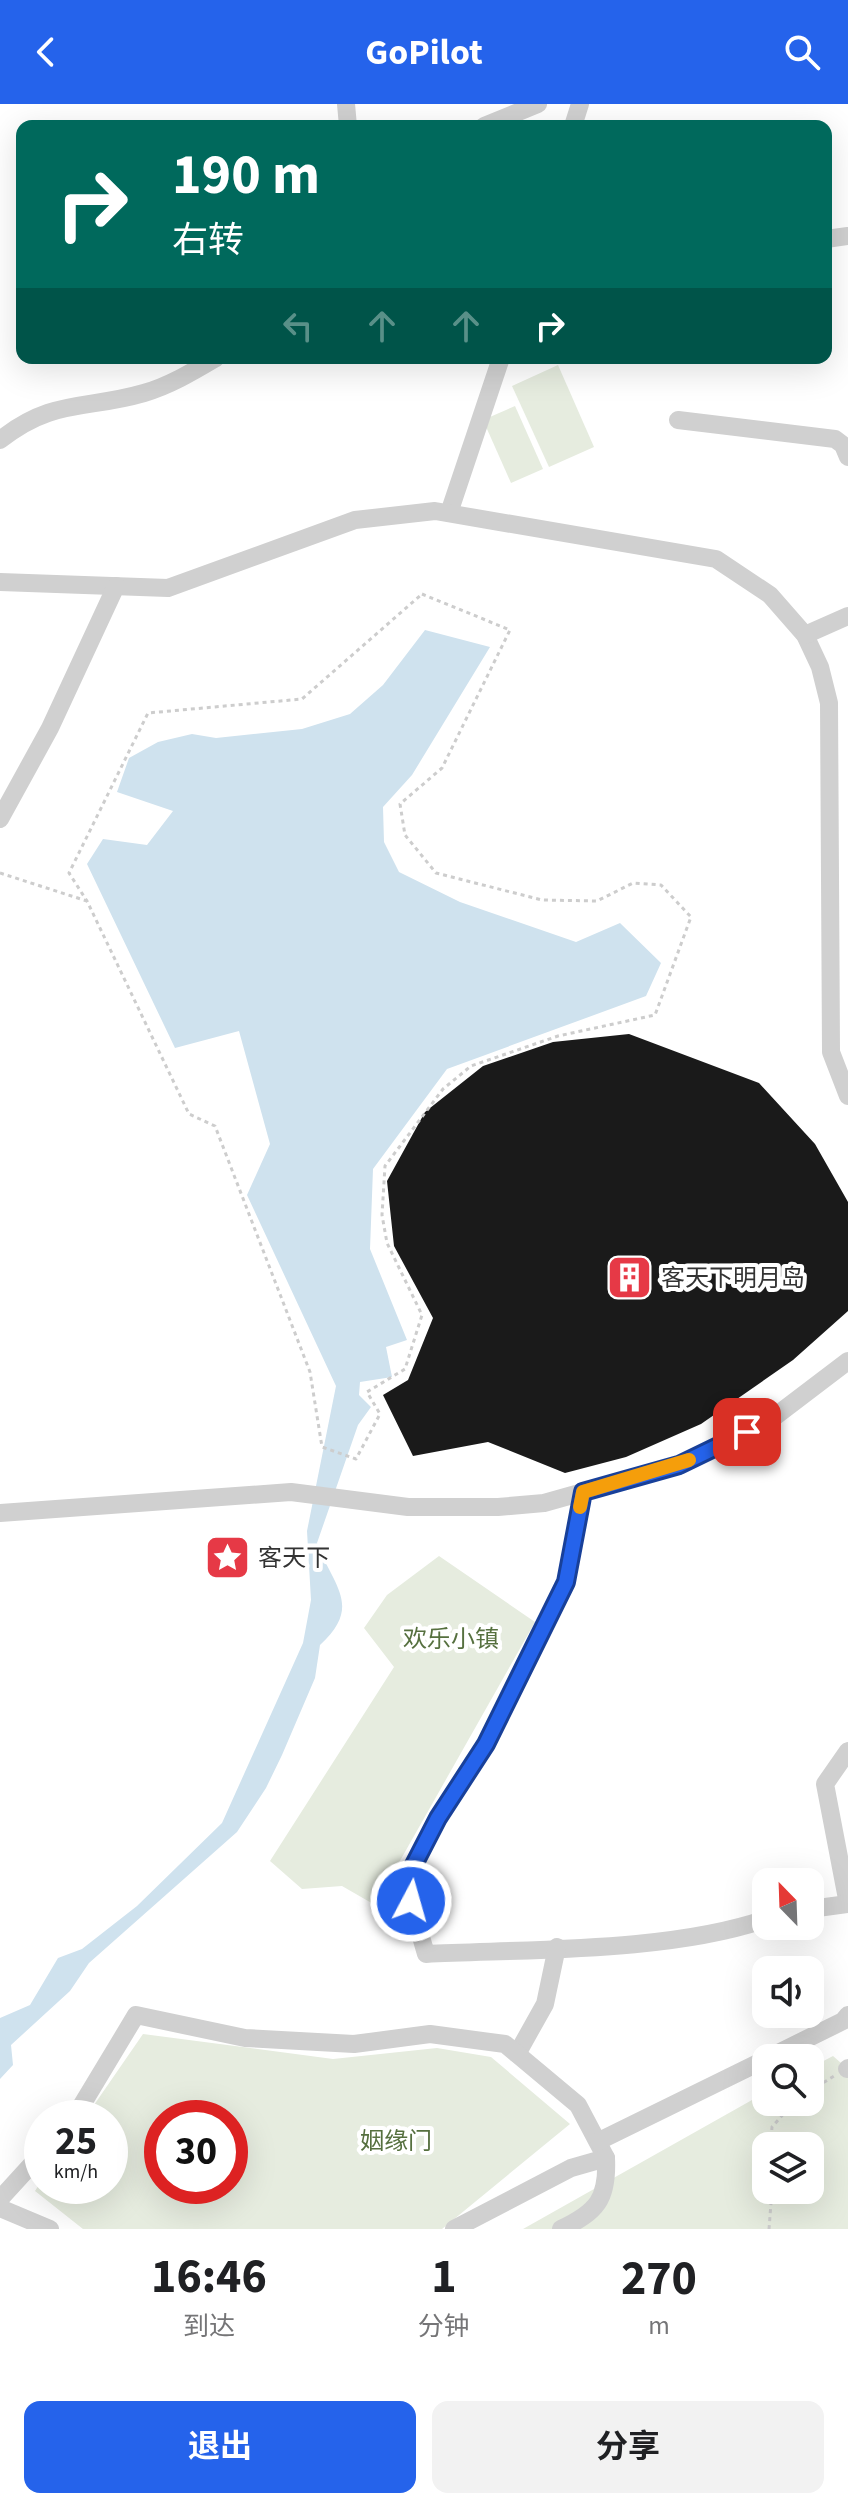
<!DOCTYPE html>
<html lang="zh">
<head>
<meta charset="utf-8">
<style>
  body { margin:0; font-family:"Source Sans 3","Noto Sans SC",sans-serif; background:#f2f2f2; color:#202124; height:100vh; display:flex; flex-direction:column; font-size:30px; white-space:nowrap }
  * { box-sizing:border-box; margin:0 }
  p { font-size:26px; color:#757577 }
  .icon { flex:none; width:44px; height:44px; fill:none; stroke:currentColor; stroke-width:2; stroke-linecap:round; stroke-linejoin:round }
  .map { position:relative; height:2125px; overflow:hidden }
  .sheet { display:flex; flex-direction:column; background:#fff; flex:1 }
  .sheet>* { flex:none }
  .guide { position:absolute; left:16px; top:16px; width:816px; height:244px; border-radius:16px; box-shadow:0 8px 32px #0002; background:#00695c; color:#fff; overflow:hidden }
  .needle { width:52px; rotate:337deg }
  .buttons { position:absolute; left:752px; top:1764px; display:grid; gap:16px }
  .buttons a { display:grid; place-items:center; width:72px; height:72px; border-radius:16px; background:#fff; box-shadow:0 8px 32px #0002; font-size:40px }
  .speed { position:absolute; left:24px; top:1996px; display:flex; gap:16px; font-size:40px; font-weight:700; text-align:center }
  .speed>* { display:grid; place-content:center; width:104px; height:104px; border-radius:50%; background:#fff; box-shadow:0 8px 32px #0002; line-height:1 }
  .speed small { font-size:20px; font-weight:400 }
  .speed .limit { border:12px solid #d22; background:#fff; color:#111 }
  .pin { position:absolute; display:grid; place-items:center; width:68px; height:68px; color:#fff; margin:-34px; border-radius:16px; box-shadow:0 4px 12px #0006 }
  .me { position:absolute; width:88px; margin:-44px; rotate:6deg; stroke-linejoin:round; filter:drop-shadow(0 0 6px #0008) }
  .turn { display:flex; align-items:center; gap:28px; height:168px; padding:0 24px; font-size:36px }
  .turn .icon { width:104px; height:104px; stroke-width:2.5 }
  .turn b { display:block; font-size:56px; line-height:68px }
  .lanes { display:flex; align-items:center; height:76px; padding:0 24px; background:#0003; justify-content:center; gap:40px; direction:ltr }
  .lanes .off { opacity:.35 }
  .eta { display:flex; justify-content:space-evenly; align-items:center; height:136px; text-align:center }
  .eta b { font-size:48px; font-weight:700; line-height:56px }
  .action { display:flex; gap:16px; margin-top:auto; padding:16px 24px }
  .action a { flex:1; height:92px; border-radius:16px; background:#2563eb; color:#fff; font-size:32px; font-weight:700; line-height:92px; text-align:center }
  .action a+a { background:#f2f2f2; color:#202124 }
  header { display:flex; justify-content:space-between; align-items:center; height:104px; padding:0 24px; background:#2563eb; color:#fff; font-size:36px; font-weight:700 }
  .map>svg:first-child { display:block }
  .green { fill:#e6ecdf; fill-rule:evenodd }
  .water { fill:#cfe2ee }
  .building { fill:#1a1a1a }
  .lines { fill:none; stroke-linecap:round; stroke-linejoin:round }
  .path { stroke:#cdcdcd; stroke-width:3; stroke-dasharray:4 4; stroke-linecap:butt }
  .minor { stroke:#d0d0d0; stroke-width:18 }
  .route-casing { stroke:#184099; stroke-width:20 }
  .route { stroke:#2563eb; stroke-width:14 }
  .slow { stroke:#f59e0b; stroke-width:14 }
  .labels { text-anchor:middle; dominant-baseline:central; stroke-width:8; stroke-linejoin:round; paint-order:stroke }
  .poi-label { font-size:24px; fill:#333; stroke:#fff; text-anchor:start }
  .park-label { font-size:24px; fill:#56703f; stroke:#fff }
</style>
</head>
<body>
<header><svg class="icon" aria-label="back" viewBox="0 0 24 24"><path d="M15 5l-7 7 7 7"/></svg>GoPilot<svg class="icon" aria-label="search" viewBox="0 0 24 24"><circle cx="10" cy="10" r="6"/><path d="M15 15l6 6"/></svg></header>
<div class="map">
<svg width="848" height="2125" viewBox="0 0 848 2125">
  <rect width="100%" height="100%" fill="#fff"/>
  <!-- green -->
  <g class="green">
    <polygon points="558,261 594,343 549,363 512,282"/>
    <polygon points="515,302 543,365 511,379 483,316"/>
    <polygon points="439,1452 535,1518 375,1801 342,1782 302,1785 270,1757 394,1563 364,1524 387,1491"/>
    <path d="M143 1930 333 1955 437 1944 491 1953 570 2020 442 2125H83L35 2087 42 2076V2082H110V2014H85ZM162 2014H230V2082H162Z"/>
    <path d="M833 1952 848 1965V2125H523L766 1988V1998H810V1964ZM766 2042H810V2086H766Z"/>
  </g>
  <!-- water -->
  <path class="water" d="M425 526 490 543 412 671 383 703 384 738 399 768 460 798 576 838 620 819 661 859 646 892 447 965 373 1065 370 1145 407 1236 386 1243 392 1273 360 1278 359 1291 371 1303 358 1321 317 1439C333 1482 363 1502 320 1541L315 1574 282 1651 266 1684 237 1728 89 1859 70 1887 11 1941 13 1961 0 1975V1914L30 1901 58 1854 82 1845 137 1802 222 1719 303 1539 311 1496 307 1427 336 1282 247 1091 270 1040 239 927 175 944 87 760 103 735 147 741 173 707 117 688 129 654 158 638 192 630 216 634 302 625 350 610 383 581Z"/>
  <!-- building -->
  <polygon class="building" points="629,930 759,979 815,1040 848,1098 848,1207 793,1256 701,1320 626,1353 565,1369 488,1338 413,1352 383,1291 408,1276 433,1214 394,1142 387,1077 425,1008 483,962 553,938"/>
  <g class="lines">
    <!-- path -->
    <g class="path">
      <polygon points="422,490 510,526 442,664 400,700 405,731 436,769 542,796 597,797 633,779 661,781 691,813 655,911 558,932 471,962 443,985 385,1062 382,1111 387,1139 422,1211 405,1265 367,1288 380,1310 356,1355 322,1343 310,1268 215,1022 189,1010 87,797 69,769 148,609 302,595"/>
      <polyline points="0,769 87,797"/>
      <polyline points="810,1987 834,1972"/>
      <polyline points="771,2042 772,2023 794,1998"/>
      <polyline points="769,2125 772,2086"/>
    </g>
    <!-- minor -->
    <g class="minor">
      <polyline points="346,0 348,22"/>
      <polyline points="484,22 538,0"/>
      <polyline points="573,22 580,0"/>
      <polyline points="826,135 848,132"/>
      <polyline points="678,316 835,335 843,341 848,353"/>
      <path d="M0 336C53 294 86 306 144 289 169 282 194 267 216 254"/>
      <polyline points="449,409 501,254"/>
      <polyline points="0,478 168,484 355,416 435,407 716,455 770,491 805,531 820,563 829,599 831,948 848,992"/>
      <polyline points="805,531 848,512"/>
      <polyline points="0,715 50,624 116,482"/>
      <path d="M583 1388 566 1478 486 1640 438 1714 405 1778 426 1850C528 1845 671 1848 766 1815"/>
      <polyline points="0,1409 291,1388 408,1403 498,1403 544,1399 679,1361 769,1317 848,1257"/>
      <polyline points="848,1647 825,1680 848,1800"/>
      <polyline points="810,1805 848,1800"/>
      <polyline points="517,1950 545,1900 557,1843"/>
      <polyline points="768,1954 843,1917 848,1911"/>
      <polyline points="847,1965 848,1964"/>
      <polyline points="74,2014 136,1911 245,1934 354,1940 430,1930 505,1940 578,2001 606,2054"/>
      <polyline points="599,2037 766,1955"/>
      <polyline points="0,2095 42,2049"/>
      <polyline points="0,2104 50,2125"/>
      <path d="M454 2125 571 2064 606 2054C608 2095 597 2108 561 2125"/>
    </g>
  </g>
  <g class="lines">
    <defs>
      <polyline id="route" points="411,1797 405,1778 438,1714 486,1640 566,1478 583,1388 679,1361 747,1328"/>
    </defs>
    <!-- route casing -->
    <use href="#route" class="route-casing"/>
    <!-- route -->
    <use href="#route" class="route"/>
    <!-- slow -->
    <polyline class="slow" points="580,1403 583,1388 689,1356"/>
  </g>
  <!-- icons -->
  <defs>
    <symbol id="building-square" viewBox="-11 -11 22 22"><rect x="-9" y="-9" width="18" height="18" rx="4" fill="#e63946" stroke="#fff"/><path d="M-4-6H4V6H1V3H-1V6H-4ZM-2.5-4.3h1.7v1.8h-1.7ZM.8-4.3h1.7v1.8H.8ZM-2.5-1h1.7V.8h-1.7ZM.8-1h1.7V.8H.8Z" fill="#fff"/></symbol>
    <symbol id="sight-square" viewBox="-11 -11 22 22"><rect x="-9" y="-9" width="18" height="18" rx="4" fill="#e63946" stroke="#fff"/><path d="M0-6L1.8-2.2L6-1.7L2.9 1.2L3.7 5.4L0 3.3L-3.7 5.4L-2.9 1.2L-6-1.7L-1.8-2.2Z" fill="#fff"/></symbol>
  </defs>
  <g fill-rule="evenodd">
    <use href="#building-square" x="604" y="1148" width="51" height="51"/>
    <use href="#sight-square" x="202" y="1428" width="51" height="51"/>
  </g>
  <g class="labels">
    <!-- poi labels -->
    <g class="poi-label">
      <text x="661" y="1174">客天下明月岛</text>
      <text x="258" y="1454">客天下</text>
    </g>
    <!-- park labels -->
    <g class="park-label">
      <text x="451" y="1535">欢乐小镇</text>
      <text x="396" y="2037">姻缘门</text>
    </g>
  </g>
</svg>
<div class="buttons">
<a><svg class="needle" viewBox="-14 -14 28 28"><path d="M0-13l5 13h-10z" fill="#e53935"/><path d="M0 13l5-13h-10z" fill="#757577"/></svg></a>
<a><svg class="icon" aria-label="sound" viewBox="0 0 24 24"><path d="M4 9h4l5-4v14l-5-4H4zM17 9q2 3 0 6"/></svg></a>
<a><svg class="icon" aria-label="search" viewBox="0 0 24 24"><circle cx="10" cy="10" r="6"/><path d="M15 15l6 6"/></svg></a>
<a><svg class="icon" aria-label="layers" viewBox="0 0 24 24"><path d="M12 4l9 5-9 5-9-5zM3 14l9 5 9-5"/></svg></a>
</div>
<div class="speed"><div>25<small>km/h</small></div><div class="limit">30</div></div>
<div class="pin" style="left:747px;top:1328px;background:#d93025"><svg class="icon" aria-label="arrive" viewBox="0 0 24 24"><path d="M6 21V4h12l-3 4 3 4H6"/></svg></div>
<svg class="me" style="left:411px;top:1797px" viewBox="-20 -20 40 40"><circle r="17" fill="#2563eb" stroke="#fff" stroke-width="3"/><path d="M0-11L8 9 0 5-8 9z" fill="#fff"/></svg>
<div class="guide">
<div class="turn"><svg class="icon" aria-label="right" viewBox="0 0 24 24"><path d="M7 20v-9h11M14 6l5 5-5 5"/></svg><div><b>190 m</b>右转</div></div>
<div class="lanes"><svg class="icon off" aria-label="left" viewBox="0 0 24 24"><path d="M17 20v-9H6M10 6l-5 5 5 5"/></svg><svg class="icon off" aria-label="ahead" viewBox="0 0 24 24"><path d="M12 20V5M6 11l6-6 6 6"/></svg><svg class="icon off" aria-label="ahead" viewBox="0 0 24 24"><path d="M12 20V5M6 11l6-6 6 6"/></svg><svg class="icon" aria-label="right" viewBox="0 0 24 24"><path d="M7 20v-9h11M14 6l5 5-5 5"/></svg></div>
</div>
</div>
<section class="sheet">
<div class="eta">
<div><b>16:46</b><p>到达</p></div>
<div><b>1</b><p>分钟</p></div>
<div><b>270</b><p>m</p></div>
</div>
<div class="action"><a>退出</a><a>分享</a></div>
</section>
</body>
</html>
